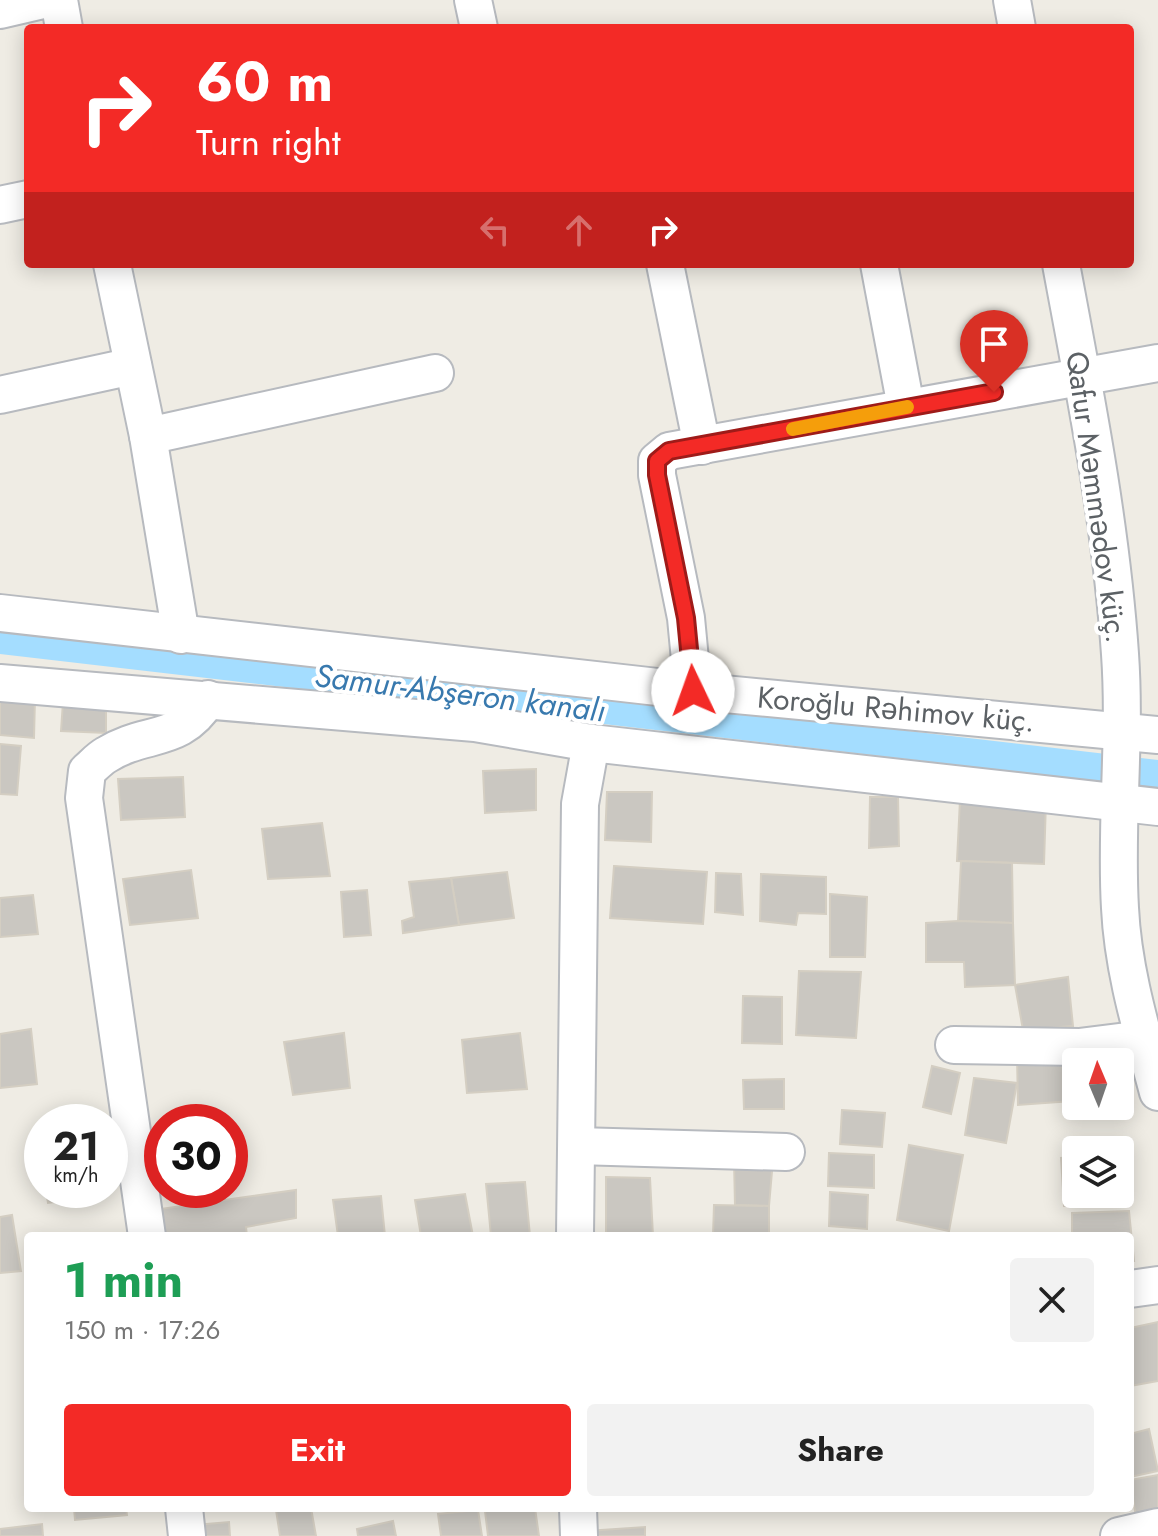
<!DOCTYPE html>
<html lang="en">
<head>
<meta charset="utf-8">
<style>
  body { margin:0; font-family:Jost,sans-serif; background:#f2f2f2; color:#222; height:100vh; display:flex; flex-direction:column; font-size:30px; white-space:nowrap }
  * { box-sizing:border-box; margin:0 }
  p { font-size:26px; color:#767676 }
  .icon { flex:none; width:44px; height:44px; fill:none; stroke:currentColor; stroke-width:2; stroke-linecap:round; stroke-linejoin:round }
  .map { position:relative; flex:1; overflow:hidden }
  .drawer { position:absolute; left:24px; top:1232px; width:1110px; height:280px; display:flex; flex-direction:column; background:#fff; border-radius:8px; box-shadow:0 4px 20px #0003 }
  .drawer>* { flex:none }
  .hud { position:absolute; left:24px; top:24px; width:1110px; height:244px; border-radius:8px; box-shadow:0 4px 20px #0003; background:#f32a26; color:#fff; overflow:hidden }
  .needle { width:52px; rotate:358deg }
  .fabs { position:absolute; left:1062px; top:1048px; display:grid; gap:16px }
  .fabs a { display:grid; place-items:center; width:72px; height:72px; border-radius:8px; background:#fff; box-shadow:0 4px 20px #0003; font-size:40px }
  .speed { position:absolute; left:24px; top:1104px; display:flex; gap:16px; font-size:40px; font-weight:700; text-align:center }
  .speed>* { display:grid; place-content:center; width:104px; height:104px; border-radius:50%; background:#fff; box-shadow:0 4px 20px #0003; line-height:1 }
  .speed small { font-size:20px; font-weight:400 }
  .speed .limit { border:12px solid #d22; background:#fff; color:#111 }
  .pin { position:absolute; display:grid; place-items:center; width:68px; height:68px; color:#fff; margin:-82px -34px; border-radius:50% 50% 50% 0; rotate:-45deg; box-shadow:0 0 8px #0007 }
  .pin .icon { rotate:45deg }
  .me { position:absolute; width:88px; margin:-44px; rotate:357deg; stroke-linejoin:round; filter:drop-shadow(0 0 6px #0008) }
  .turn { display:flex; align-items:center; gap:28px; height:168px; padding:0 40px; font-size:36px }
  .turn .icon { width:104px; height:104px; stroke-width:2.5 }
  .turn b { display:block; font-size:56px; line-height:68px }
  .lanes { display:flex; align-items:center; height:76px; padding:0 40px; background:#0003; justify-content:center; gap:40px; direction:ltr }
  .lanes .off { opacity:.35 }
  .round { display:grid; place-items:center; flex:none; width:84px; height:84px; border-radius:8px; background:#f2f2f2 }
  .overview { display:flex; align-items:center; justify-content:space-between; height:136px; padding:0 40px }
  h1 { font-size:48px; font-weight:700; line-height:60px; color:#1e9e55 }
  .primary-button { display:flex; gap:16px; margin-top:auto; padding:16px 40px }
  .primary-button a { flex:1; height:92px; border-radius:8px; background:#f32a26; color:#fff; font-size:32px; font-weight:700; line-height:92px; text-align:center }
  .primary-button a+a { background:#f2f2f2; color:#222 }
  .map>svg:first-child { display:block }
  .lines { fill:none; stroke-linecap:round; stroke-linejoin:round }
  .canal { stroke:#a4ddff; stroke-width:28 }
  .building { fill:#cac7c1; stroke:#d4cec2; stroke-width:2 }
  .minor-casing { stroke:#b7babf; stroke-width:40 }
  .minor { stroke:#fff; stroke-width:36 }
  .route-casing { stroke:#9e1b19; stroke-width:20 }
  .route { stroke:#f32a26; stroke-width:14 }
  .slow { stroke:#f59e0b; stroke-width:14 }
  .labels { text-anchor:middle; dominant-baseline:central; stroke-width:8; stroke-linejoin:round; paint-order:stroke }
  .street-label { font-size:30px; fill:#5c6165; stroke:#fff }
  .water-label { font-size:32px; font-style:italic; fill:#3879ae; stroke:#fff }
</style>
</head>
<body>
<div class="map">
<svg width="1158" height="1536" viewBox="0 0 1158 1536">
  <rect width="100%" height="100%" fill="#efece4"/>
  <g class="lines">
    <!-- canal -->
    <polyline class="canal" points="0,640 1158,774"/>
  </g>
  <!-- building -->
  <g class="building">
    <polygon points="0,696 35,698 34,738 0,735"/>
    <polygon points="63,702 106,708 106,733 61,731"/>
    <polygon points="0,744 21,746 17,795 0,794"/>
    <polygon points="536,769 536,810 485,813 483,771"/>
    <polygon points="183,777 185,817 121,820 118,779"/>
    <polygon points="607,792 652,792 651,842 605,840"/>
    <polygon points="870,797 898,797 899,846 869,848"/>
    <polygon points="960,800 1046,801 1044,864 957,861"/>
    <polygon points="322,823 330,876 268,879 262,829"/>
    <polygon points="961,861 1012,863 1013,923 958,921"/>
    <polygon points="614,866 707,872 703,924 610,918"/>
    <polygon points="191,870 198,918 130,925 123,879"/>
    <polygon points="507,872 514,918 459,925 451,878"/>
    <polygon points="716,873 741,874 743,915 715,912"/>
    <polygon points="761,874 826,877 826,914 798,913 796,925 760,921"/>
    <polygon points="451,878 459,925 403,933 402,921 414,917 409,882"/>
    <polygon points="367,890 371,935 344,937 341,892"/>
    <polygon points="830,894 867,897 865,957 830,957"/>
    <polygon points="33,895 38,934 0,937 0,898"/>
    <polygon points="958,921 1013,923 1015,985 965,987 964,962 926,962 926,923"/>
    <polygon points="799,971 861,972 856,1038 796,1035"/>
    <polygon points="1068,977 1073,1026 1023,1030 1015,985"/>
    <polygon points="743,996 782,997 782,1044 742,1043"/>
    <polygon points="31,1029 37,1084 0,1088 0,1034"/>
    <polygon points="344,1033 350,1088 293,1095 284,1042"/>
    <polygon points="520,1033 527,1089 467,1093 462,1040"/>
    <polygon points="1068,1055 1072,1101 1018,1105 1017,1056"/>
    <polygon points="932,1066 960,1073 951,1114 923,1107"/>
    <polygon points="974,1078 1017,1083 1006,1143 965,1135"/>
    <polygon points="784,1079 784,1109 744,1109 743,1080"/>
    <polygon points="842,1110 885,1113 882,1147 840,1144"/>
    <polygon points="909,1145 963,1155 949,1231 897,1220"/>
    <polygon points="829,1153 874,1155 874,1188 828,1186"/>
    <polygon points="1076,1157 1076,1194 1112,1194 1113,1204 1064,1206 1061,1158"/>
    <polygon points="773,1160 769,1206 735,1205 734,1161"/>
    <polygon points="606,1177 650,1178 653,1236 606,1236"/>
    <polygon points="525,1182 530,1236 491,1236 486,1184"/>
    <polygon points="46,1190 86,1190 87,1198 48,1203"/>
    <polygon points="296,1190 296,1218 246,1227 247,1236 166,1236 160,1209"/>
    <polygon points="830,1192 868,1195 867,1229 829,1226"/>
    <polygon points="465,1194 473,1236 421,1236 415,1200"/>
    <polygon points="381,1196 385,1236 338,1236 333,1200"/>
    <polygon points="714,1205 769,1206 769,1236 713,1236"/>
    <polygon points="1129,1211 1134,1261 1130,1261 1130,1236 1072,1236 1072,1213"/>
    <polygon points="12,1215 21,1271 0,1273 0,1217"/>
    <polygon points="823,1233 863,1233 823,1236"/>
    <polygon points="1158,1322 1158,1381 1130,1386 1130,1328"/>
    <polygon points="1149,1429 1158,1471 1130,1477 1130,1434"/>
    <polygon points="1158,1475 1158,1513 1136,1517 1130,1480"/>
    <polygon points="74,1508 126,1508 127,1515 75,1520"/>
    <polygon points="311,1508 316,1536 280,1536 276,1510"/>
    <polygon points="535,1508 539,1536 488,1536 485,1511"/>
    <polygon points="478,1510 482,1536 441,1536 438,1514"/>
    <polygon points="393,1521 396,1536 358,1536 357,1529"/>
    <polygon points="229,1522 230,1536 196,1536 195,1525"/>
    <polygon points="42,1524 43,1536 0,1536 0,1529"/>
    <polygon points="645,1527 645,1536 588,1536 587,1531"/>
  </g>
  <g class="lines">
    <defs>
      <g id="minor">
        <polyline points="59,0 64,28"/>
        <polyline points="473,0 479,28"/>
        <polyline points="1012,0 1017,28"/>
        <polyline points="0,10 43,0"/>
        <polyline points="0,205 28,199"/>
        <polyline points="112,264 148,436 181,635"/>
        <polyline points="665,264 702,446"/>
        <polyline points="879,264 906,407"/>
        <path d="M1061 264C1085 393 1111 522 1120 654 1126 739 1115 824 1120 908 1123 971 1142 1032 1158 1092"/>
        <polyline points="0,395 133,366"/>
        <polyline points="148,436 435,373"/>
        <polyline points="0,613 693,691 1158,735"/>
        <polyline points="0,683 475,723 591,743 1158,807"/>
        <polyline points="693,691 686,618 657,475 657,461 669,451 1158,363"/>
        <polyline points="954,1045 1079,1047 1143,1039"/>
        <polyline points="577,1146 786,1152"/>
        <path d="M147 1236 84 798 87 771C93 766 99 759 106 755 145 730 180 745 208 699"/>
        <polyline points="575,1236 580,804 591,743"/>
        <polyline points="1130,1289 1158,1285"/>
        <polyline points="184,1508 187,1536"/>
        <polyline points="578,1508 579,1536"/>
        <polyline points="1119,1536 1158,1527"/>
      </g>
    </defs>
    <!-- minor casing -->
    <use href="#minor" class="minor-casing"/>
    <!-- minor -->
    <use href="#minor" class="minor"/>
  </g>
  <g class="lines">
    <defs>
      <polyline id="route" points="693,691 686,618 657,475 657,461 669,451 994,392"/>
    </defs>
    <!-- route casing -->
    <use href="#route" class="route-casing"/>
    <!-- route -->
    <use href="#route" class="route"/>
    <!-- slow -->
    <polyline class="slow" points="793,429 907,407"/>
  </g>
  <g class="labels">
    <!-- street labels -->
    <g class="street-label">
      <text transform="translate(1097 497) rotate(82)">Qafur Məmmədov küç.</text>
      <text transform="translate(896 709) rotate(5)">Koroğlu Rəhimov küç.</text>
    </g>
    <!-- water labels -->
    <g class="water-label">
      <text transform="translate(460 693) rotate(7)">Samur-Abşeron kanalı</text>
    </g>
  </g>
</svg>
<div class="fabs">
<a><svg class="needle" viewBox="-14 -14 28 28"><path d="M0-13l5 13h-10z" fill="#e53935"/><path d="M0 13l5-13h-10z" fill="#767676"/></svg></a>
<a><svg class="icon" aria-label="layers" viewBox="0 0 24 24"><path d="M12 4l9 5-9 5-9-5zM3 14l9 5 9-5"/></svg></a>
</div>
<div class="speed"><div>21<small>km/h</small></div><div class="limit">30</div></div>
<div class="pin" style="left:994px;top:392px;background:#d93025"><svg class="icon" aria-label="arrive" viewBox="0 0 24 24"><path d="M6 21V4h12l-3 4 3 4H6"/></svg></div>
<svg class="me" style="left:693px;top:691px" viewBox="-20 -20 40 40"><circle r="19" fill="#fff"/><path d="M0-13L10 11 0 6-10 11z" fill="#f32a26"/></svg>
<div class="hud">
<div class="turn"><svg class="icon" aria-label="right" viewBox="0 0 24 24"><path d="M7 20v-9h11M14 6l5 5-5 5"/></svg><div><b>60 m</b>Turn right</div></div>
<div class="lanes"><svg class="icon off" aria-label="left" viewBox="0 0 24 24"><path d="M17 20v-9H6M10 6l-5 5 5 5"/></svg><svg class="icon off" aria-label="ahead" viewBox="0 0 24 24"><path d="M12 20V5M6 11l6-6 6 6"/></svg><svg class="icon" aria-label="right" viewBox="0 0 24 24"><path d="M7 20v-9h11M14 6l5 5-5 5"/></svg></div>
</div>
<section class="drawer">
<div class="overview"><div><h1>1 min</h1><p>150 m · 17:26</p></div><a class="round"><svg class="icon" aria-label="close" viewBox="0 0 24 24"><path d="M6 6l12 12M18 6L6 18"/></svg></a></div>
<div class="primary-button"><a>Exit</a><a>Share</a></div>
</section>
</div>
</body>
</html>
